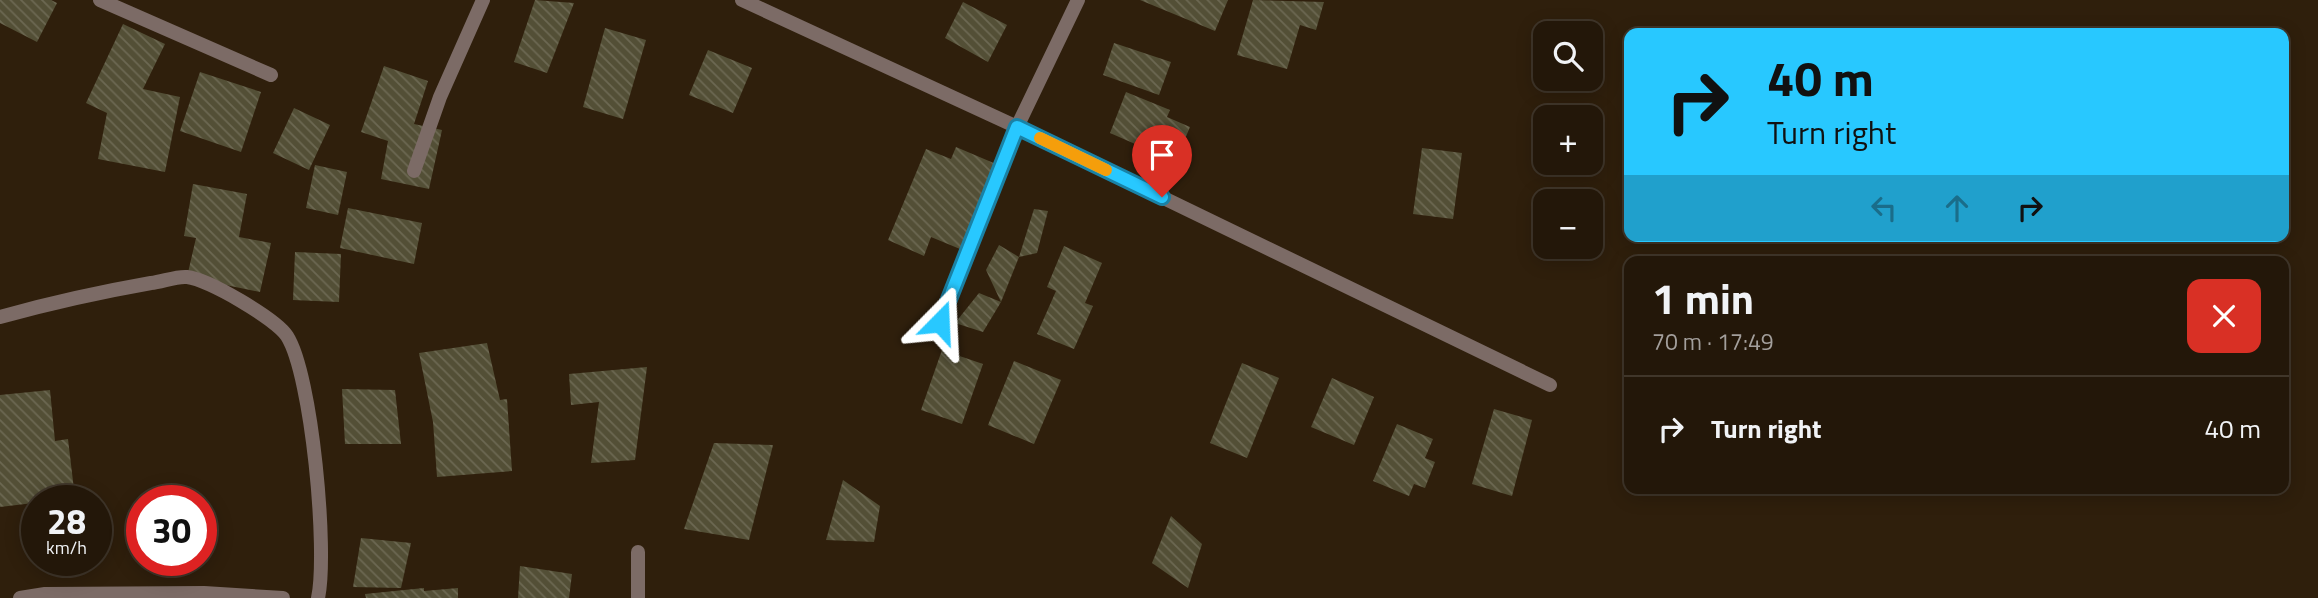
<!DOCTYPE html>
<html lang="en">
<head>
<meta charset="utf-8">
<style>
  body { margin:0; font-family:"Titillium Web",sans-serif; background:#2f2417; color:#f1f3f6; height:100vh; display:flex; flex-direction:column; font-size:26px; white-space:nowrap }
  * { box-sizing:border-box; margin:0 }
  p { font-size:23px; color:#a39f9c }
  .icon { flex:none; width:38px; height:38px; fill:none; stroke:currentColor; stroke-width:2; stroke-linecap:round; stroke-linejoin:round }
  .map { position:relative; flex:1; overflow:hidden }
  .sheet { position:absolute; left:1624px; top:256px; width:665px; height:238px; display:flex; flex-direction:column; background:#231709; border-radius:14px; box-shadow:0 4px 18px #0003,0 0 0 2px #40362a }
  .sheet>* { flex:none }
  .hud { position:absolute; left:1624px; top:28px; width:665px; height:214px; border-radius:14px; box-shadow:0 4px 18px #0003,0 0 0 2px #40362a; background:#28c8ff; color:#111; overflow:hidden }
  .fabs { position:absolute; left:1533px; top:21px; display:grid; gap:14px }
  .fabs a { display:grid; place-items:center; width:70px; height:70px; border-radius:14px; background:#231709; box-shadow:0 4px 18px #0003,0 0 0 2px #40362a; font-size:35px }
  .speed { position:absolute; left:21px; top:485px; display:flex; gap:14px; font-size:35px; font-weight:700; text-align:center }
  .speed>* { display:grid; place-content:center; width:91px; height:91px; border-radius:50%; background:#231709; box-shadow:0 4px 18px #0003,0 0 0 2px #40362a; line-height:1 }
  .speed small { font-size:18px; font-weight:400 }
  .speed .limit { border:10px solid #d22; background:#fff; color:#111 }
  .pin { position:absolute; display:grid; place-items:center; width:60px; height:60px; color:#fff; margin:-72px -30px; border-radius:50% 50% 50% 0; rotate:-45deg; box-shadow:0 0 7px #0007 }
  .pin .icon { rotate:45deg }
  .me { position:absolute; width:77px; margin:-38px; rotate:21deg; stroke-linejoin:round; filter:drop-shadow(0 0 5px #0008) }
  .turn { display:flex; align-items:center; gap:24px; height:147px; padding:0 28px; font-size:32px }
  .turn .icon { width:91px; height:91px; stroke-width:2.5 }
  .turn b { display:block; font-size:49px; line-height:60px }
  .lanes { display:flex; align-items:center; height:66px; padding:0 28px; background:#0003; justify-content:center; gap:35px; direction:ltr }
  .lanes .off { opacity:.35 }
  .round { display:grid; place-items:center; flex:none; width:74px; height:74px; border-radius:14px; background:#2f2417 }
  .headline { display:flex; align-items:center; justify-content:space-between; height:119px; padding:0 28px }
  h1 { font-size:42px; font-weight:700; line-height:52px }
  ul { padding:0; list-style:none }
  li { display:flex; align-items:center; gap:21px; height:105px; padding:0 28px; border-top:2px solid #40362a }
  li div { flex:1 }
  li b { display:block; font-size:26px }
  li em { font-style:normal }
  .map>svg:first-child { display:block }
  .building { fill:url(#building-back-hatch) }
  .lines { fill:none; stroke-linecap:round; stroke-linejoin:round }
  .street { stroke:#7c6b66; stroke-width:14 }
  .route-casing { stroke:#1a82a6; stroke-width:18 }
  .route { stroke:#28c8ff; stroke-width:12 }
  .slow { stroke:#f59e0b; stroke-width:12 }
</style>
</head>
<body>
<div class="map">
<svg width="2318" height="598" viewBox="0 0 2318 598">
  <defs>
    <pattern id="building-back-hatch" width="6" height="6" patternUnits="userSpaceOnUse" patternTransform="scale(1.75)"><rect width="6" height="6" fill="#534f36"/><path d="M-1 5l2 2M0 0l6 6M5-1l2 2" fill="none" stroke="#6c6852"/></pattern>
  </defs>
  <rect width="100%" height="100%" fill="#2f1f0c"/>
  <!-- building -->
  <g class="building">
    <polygon points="0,0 51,0 57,3 37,42 0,23"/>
    <polygon points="535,0 574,3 547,73 514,62"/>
    <polygon points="1140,0 1228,0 1215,31"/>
    <polygon points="1253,0 1324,2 1316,30 1300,25 1287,69 1237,55"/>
    <polygon points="963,2 1007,25 988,62 945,38"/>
    <polygon points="123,24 165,44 143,89 180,97 165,172 98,159 107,113 86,103"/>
    <polygon points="605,28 646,40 623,119 583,107"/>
    <polygon points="1114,43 1171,62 1159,95 1103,75"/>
    <polygon points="708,50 752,68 733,113 689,95"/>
    <polygon points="384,66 428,81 414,124 442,130 429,189 381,179 388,141 361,132"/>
    <polygon points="200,72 261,92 241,152 180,131"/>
    <polygon points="1126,92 1170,110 1167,117 1190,127 1168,179 1135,165 1142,147 1110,133"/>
    <polygon points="294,108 330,125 309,170 273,153"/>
    <polygon points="956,147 996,164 960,249 931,237 924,256 888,240 926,149 951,159"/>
    <polygon points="1422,148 1462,153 1453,219 1413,214"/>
    <polygon points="315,165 347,172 338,215 306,208"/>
    <polygon points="193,184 247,194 239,237 271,243 260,292 187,277 196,238 184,236"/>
    <polygon points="348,208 422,223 414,264 340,248"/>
    <polygon points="1034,209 1048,211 1037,253 1019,257"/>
    <polygon points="999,245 1019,257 1001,302 986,270"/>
    <polygon points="1064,246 1102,263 1085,303 1093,306 1074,349 1037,334 1056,291 1047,287"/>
    <polygon points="295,252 341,254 339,302 293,300"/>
    <polygon points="979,293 1001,302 983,332 955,323"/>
    <polygon points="487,343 500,400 507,399 512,471 437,477 433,422 419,353"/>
    <polygon points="942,350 983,364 962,424 921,410"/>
    <polygon points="1014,361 1061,380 1034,444 988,425"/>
    <polygon points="1242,363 1279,378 1247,458 1210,443"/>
    <polygon points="647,367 635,460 591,463 599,402 571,405 569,374"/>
    <polygon points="1332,378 1374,397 1354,445 1311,427"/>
    <polygon points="342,389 395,390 401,444 345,444"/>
    <polygon points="50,390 55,441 68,439 75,498 0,507 0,395"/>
    <polygon points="1494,409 1532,420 1512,496 1472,484"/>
    <polygon points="1397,424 1433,439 1425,458 1435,462 1425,488 1414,484 1409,496 1373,481"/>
    <polygon points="714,443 773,445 749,540 684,529"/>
    <polygon points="843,480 880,506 874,542 826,540"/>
    <polygon points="1171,516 1202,544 1188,588 1152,563"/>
    <polygon points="361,538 411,543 401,588 353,587"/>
    <polygon points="520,566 572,574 569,598 518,598"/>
    <polygon points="424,588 424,591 458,588 458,598 366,598 365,594"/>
  </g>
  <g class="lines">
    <!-- street -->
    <g class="street">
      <polyline points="100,0 271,75"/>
      <polyline points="742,0 1017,127 1550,385"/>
      <polyline points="414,171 440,97 483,0"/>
      <path d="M0 317C50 303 100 292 151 283 162 282 176 276 187 277 208 279 276 319 287 336 312 375 328 552 318 598"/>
      <polyline points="940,322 1017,127 1078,0"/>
      <polyline points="638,552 638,598"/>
      <polyline points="20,598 45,594 204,593 283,598"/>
    </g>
  </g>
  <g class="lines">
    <defs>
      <polyline id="route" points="940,322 1017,127 1162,197"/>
    </defs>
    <!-- route casing -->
    <use href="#route" class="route-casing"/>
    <!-- route -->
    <use href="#route" class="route"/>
    <!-- slow -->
    <polyline class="slow" points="1040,138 1106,170"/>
  </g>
</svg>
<div class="fabs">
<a><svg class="icon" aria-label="search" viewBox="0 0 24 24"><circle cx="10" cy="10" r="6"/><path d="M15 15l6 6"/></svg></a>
<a>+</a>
<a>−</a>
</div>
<div class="speed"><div>28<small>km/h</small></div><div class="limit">30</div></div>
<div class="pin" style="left:1162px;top:197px;background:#d93025"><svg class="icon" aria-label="arrive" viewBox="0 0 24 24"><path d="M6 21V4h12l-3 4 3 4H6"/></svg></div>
<svg class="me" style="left:940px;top:322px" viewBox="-20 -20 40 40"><path d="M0-17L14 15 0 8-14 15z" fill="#28c8ff" stroke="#fff" stroke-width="4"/></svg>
<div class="hud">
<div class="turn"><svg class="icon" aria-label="right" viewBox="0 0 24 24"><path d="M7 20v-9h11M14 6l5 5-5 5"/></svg><div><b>40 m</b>Turn right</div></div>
<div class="lanes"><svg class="icon off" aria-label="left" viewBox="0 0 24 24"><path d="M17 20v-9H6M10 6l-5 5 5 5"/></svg><svg class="icon off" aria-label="ahead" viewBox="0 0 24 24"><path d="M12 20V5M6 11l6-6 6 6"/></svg><svg class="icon" aria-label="right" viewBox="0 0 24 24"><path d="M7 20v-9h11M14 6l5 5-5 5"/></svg></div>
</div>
<section class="sheet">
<div class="headline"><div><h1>1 min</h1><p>70 m · 17:49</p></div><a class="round" style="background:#d93025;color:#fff"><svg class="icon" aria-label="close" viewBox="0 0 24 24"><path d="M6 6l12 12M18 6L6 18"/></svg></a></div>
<ul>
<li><svg class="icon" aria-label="right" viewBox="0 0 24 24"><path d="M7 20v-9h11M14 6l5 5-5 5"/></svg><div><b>Turn right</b></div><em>40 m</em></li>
</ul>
</section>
</div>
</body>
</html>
